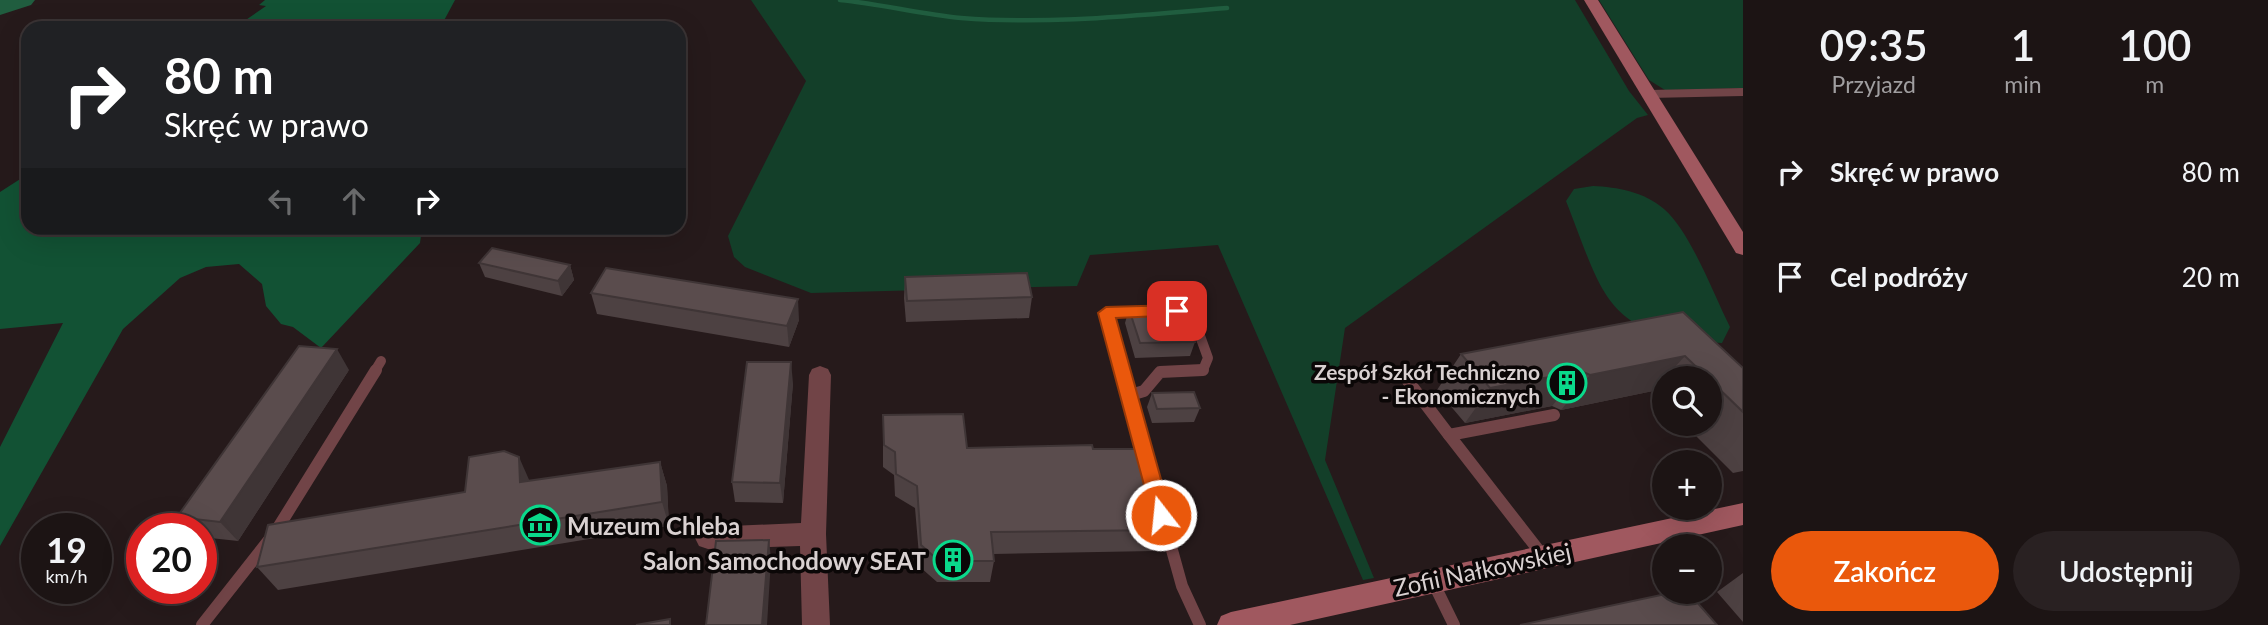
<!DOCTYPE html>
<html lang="pl">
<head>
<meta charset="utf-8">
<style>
  body { margin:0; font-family:Lato,sans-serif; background:#292122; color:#f1f3f6; height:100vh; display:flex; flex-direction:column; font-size:26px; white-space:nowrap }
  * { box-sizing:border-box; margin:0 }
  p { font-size:23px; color:#a09ea0 }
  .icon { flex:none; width:38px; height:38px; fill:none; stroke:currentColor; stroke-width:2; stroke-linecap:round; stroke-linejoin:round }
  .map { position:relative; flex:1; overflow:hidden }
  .details { display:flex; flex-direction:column; background:#1c1414; width:525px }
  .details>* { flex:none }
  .banner { position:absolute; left:21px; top:21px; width:665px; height:214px; border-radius:21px; box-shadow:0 7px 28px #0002,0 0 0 2px #3a3334; background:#202124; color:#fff; overflow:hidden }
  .controls { position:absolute; left:1652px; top:366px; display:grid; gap:14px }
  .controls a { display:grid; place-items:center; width:70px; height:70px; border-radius:50%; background:#1c1414; box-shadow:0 7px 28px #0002,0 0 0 2px #3a3334; font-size:35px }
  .speed { position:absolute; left:21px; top:513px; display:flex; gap:14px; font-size:35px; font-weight:700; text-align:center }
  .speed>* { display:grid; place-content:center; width:91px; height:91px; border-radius:50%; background:#1c1414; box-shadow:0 7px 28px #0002,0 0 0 2px #3a3334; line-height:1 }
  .speed small { font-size:18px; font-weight:400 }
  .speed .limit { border:10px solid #d22; background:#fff; color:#111 }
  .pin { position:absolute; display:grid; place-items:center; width:60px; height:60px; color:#fff; margin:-30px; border-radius:14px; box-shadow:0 4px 10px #0006 }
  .me { position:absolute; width:77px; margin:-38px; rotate:344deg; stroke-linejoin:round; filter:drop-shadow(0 0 5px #0008) }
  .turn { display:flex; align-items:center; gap:24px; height:147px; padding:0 28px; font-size:32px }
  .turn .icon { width:91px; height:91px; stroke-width:2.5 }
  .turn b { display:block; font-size:49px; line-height:60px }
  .lanes { display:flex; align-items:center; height:66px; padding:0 28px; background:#0003; justify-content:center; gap:35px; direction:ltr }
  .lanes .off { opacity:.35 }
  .eta { display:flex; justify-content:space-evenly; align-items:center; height:119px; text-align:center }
  .eta b { font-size:42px; font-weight:600; line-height:49px }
  .cta { display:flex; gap:14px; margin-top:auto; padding:14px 28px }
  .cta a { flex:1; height:80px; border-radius:42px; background:#ea580c; color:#fff; font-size:28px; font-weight:600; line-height:80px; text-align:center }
  .cta a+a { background:#292122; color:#f1f3f6 }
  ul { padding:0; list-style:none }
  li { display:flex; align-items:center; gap:21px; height:105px; padding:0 28px }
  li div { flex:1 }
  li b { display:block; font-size:26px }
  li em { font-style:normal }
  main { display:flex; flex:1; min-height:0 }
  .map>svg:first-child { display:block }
  .green { fill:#133f29 }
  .forest { fill:#125234 }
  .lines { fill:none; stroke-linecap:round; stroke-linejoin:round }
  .stream { stroke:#205d3f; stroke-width:4.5 }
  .river { fill:#205d3f; fill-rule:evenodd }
  .lane-far2 { stroke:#714447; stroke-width:8 }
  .lane-far1 { stroke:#714447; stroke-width:10 }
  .lane { stroke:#714447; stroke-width:12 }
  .street { fill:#714447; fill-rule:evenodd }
  .secondary { fill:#a0585f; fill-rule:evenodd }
  .wall { fill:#4d4142 }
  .shaded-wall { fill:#3f3536 }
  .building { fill:#5a4c4d; stroke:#3f3536; stroke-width:2 }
  .route { fill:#ea580c; stroke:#983908; stroke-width:2 }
  .labels { text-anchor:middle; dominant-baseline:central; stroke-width:7; stroke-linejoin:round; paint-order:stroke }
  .poi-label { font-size:21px; font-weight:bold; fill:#d9d1d1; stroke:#0b0707; text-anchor:end }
  .near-poi-label { font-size:24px; font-weight:bold; fill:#d9d1d1; stroke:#0b0707; text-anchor:start }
  .near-street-label { font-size:24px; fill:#d9d1d1; stroke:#0b0707 }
</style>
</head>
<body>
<main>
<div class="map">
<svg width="1743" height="625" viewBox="0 0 1743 625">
  <rect width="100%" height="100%" fill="#261a1b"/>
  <!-- green -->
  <g class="green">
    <polygon points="751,0 1575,0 1629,91 1648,115 1637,118 1345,328 1325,460 1374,578 1363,580 1218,245 1090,255 1077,286 811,293 745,267 734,257 728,236 806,81"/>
    <polygon points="1599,0 1743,0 1743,88 1665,90 1649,80"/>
    <path d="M1593 186C1617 187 1645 192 1664 209 1690 231 1714 295 1730 327L1722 343C1605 337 1604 297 1566 201L1574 189Z"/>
  </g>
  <!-- forest -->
  <g class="forest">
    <polygon points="265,0 455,0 440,28 234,28 266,6 259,5"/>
    <polygon points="28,174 28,228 422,228 420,243 321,348 293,327 281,324 266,306 262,284 239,264 206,267 180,278 123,329 0,546 0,447 63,323 0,329 0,192"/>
  </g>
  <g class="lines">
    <!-- stream -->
    <path class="stream" d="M840 0C881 4 920 14 961 18 1050 25 1139 15 1227 8"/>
    <!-- river -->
    <polygon class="river" points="0,0 35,0 31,5 0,15"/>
    <!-- lane-far2 -->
    <polyline class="lane-far2" points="1649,94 1743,92"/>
    <!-- lane-far1 -->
    <g class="lane-far1">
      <polyline points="1175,311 1195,322 1208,358 1203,370 1175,371"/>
      <polyline points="375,371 381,361"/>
      <polyline points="1122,371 1106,313 1141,312"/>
    </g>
    <!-- lane -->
    <g class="lane">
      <polyline points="1122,370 1182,586 1200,625"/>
      <polyline points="1408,381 1449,435"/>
      <polyline points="1127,396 1144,391 1160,372 1203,370"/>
      <polyline points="1543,556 1449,435 1554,415"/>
      <polyline points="1432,580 1454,625"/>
      <polyline points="202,625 276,531 376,370"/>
    </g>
    <!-- street -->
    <polygon class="street" points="820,366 828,369 831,375 826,534 830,625 802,625 800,546 708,549 699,546 695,538 699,530 708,527 801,523 809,375 812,369"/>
    <!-- secondary -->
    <g class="secondary">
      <polygon points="1584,0 1598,0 1743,232 1743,255 1736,253"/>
      <polygon points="1743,503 1743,525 1290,625 1217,625 1221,616 1231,612"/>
    </g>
  </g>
  <!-- wall -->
  <g class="wall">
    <polygon points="479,263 570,265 574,280 562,296 485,277"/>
    <polygon points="905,277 1032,297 1029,318 906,322 904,298"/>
    <polygon points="591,293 799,320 789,347 597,314"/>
    <polygon points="1129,309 1195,342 1190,356 1135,358 1125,323"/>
    <polygon points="1683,312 1743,368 1743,471 1733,473 1684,424 1710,424 1710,378 1664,378 1664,403 1653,391 1561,410 1552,406 1465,423 1437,390 1461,354"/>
    <polygon points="349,370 238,541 201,537 201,528 188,528 177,517"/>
    <polygon points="793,383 783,503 735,502 732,482"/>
    <polygon points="1152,393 1200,408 1194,422 1152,423 1147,407"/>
    <polygon points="883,415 967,448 1093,449 1163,530 1154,551 993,554 994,561 990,582 937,582 920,567 915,508 895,496 894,475 883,467"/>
    <polygon points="660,462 667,486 669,526 278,590 257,567 529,481"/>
    <polygon points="1743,573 1743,622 1717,592"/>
  </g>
  <!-- shaded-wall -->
  <g class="shaded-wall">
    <polygon points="570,265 574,280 562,296 558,281"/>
    <polygon points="798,299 799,320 789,347 787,326"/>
    <polygon points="337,349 349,370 238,541 220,522"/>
    <polygon points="1685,356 1653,391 1561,410 1590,375"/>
    <polygon points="791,362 793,383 783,503 780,483"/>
    <polygon points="1581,371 1552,406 1465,423 1490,388"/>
    <polygon points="519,457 530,482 520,482"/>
    <polygon points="660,462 667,486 669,526 662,502"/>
    <polygon points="769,540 771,559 767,625 762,625"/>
  </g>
  <!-- building -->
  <g class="building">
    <polygon points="492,248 570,265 558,281 479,263"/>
    <polygon points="606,268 798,299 787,326 591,293"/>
    <polygon points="1027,273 1032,297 907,301 905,277"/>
    <polygon points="1182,307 1195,342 1140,343 1129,309"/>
    <polygon points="1683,312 1743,368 1743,412 1710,380 1710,378 1708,378 1685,356 1590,375 1581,371 1490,388 1461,354"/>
    <polygon points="299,346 337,349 220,522 177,517"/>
    <polygon points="747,362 791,362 780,483 732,482"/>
    <polygon points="1194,392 1200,408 1157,409 1152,393"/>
    <polygon points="963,414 967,448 1092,445 1093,449 1142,449 1163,530 991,532 994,561 939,561 921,545 917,486 896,474 895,452 884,445 883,415"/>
    <polygon points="504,451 519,457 520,482 660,462 662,502 257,567 268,525 465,492 469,457"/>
    <polygon points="769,540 762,625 706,625 716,541"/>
    <polygon points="1675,592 1688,592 1717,625 1520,625"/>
    <polygon points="670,619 670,625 636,625"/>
  </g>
  <!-- route -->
  <polygon class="route" points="1177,305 1185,311 1183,315 1116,318 1171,515 1168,521 1155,521 1152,515 1098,313 1106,307"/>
  <!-- icons -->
  <defs>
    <symbol id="building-ring" viewBox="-11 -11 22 22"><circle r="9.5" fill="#0b0707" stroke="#0ad98b" stroke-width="1.5"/><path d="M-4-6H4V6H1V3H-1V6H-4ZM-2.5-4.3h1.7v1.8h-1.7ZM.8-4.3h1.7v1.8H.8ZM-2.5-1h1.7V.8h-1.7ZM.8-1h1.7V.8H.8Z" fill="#0ad98b"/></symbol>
    <symbol id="museum-ring" viewBox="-11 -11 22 22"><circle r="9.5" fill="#0b0707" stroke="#0ad98b" stroke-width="1.5"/><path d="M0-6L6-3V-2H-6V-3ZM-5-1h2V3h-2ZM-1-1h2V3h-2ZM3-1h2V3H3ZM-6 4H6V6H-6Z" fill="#0ad98b"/></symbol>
  </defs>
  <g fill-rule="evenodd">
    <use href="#building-ring" x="1545" y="361" width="44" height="44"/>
    <use href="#museum-ring" x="518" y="503" width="44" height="44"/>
    <use href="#building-ring" x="931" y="538" width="44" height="44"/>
  </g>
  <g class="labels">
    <!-- poi labels -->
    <g class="poi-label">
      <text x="1540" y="371">Zespół Szkół Techniczno<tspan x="1540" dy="24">- Ekonomicznych</tspan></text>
    </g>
    <!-- near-poi labels -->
    <g class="near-poi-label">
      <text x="567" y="525">Muzeum Chleba</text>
      <text x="926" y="560" text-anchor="end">Salon Samochodowy SEAT</text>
    </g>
    <!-- near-street labels -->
    <g class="near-street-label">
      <text transform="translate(1482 569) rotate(-12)">Zofii Nałkowskiej</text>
    </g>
  </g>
</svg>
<div class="controls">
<a><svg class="icon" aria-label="search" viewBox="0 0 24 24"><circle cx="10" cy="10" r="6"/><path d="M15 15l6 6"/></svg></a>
<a>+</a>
<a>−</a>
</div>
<div class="speed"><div>19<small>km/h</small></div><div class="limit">20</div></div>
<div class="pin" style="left:1177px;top:311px;background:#d93025"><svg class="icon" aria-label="arrive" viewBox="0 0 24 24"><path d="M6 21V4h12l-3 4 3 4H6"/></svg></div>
<svg class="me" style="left:1161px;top:515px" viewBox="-20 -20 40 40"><circle r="17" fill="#ea580c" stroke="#fff" stroke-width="3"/><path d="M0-11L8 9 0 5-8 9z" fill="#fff"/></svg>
<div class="banner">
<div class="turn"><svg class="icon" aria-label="right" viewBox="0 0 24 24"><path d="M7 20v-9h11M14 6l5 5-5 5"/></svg><div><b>80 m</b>Skręć w prawo</div></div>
<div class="lanes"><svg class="icon off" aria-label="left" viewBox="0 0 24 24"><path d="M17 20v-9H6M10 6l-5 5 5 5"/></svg><svg class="icon off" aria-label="ahead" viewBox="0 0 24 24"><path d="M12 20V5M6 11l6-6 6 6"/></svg><svg class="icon" aria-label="right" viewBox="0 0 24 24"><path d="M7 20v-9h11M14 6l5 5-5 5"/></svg></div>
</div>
</div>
<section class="details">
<div class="eta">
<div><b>09:35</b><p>Przyjazd</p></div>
<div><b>1</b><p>min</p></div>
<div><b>100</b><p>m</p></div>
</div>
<ul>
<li><svg class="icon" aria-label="right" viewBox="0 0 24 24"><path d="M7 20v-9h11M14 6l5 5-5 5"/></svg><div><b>Skręć w prawo</b></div><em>80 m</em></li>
<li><svg class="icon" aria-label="arrive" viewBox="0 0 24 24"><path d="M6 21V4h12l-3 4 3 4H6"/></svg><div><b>Cel podróży</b></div><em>20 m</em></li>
</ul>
<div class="cta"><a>Zakończ</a><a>Udostępnij</a></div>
</section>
</main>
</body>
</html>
